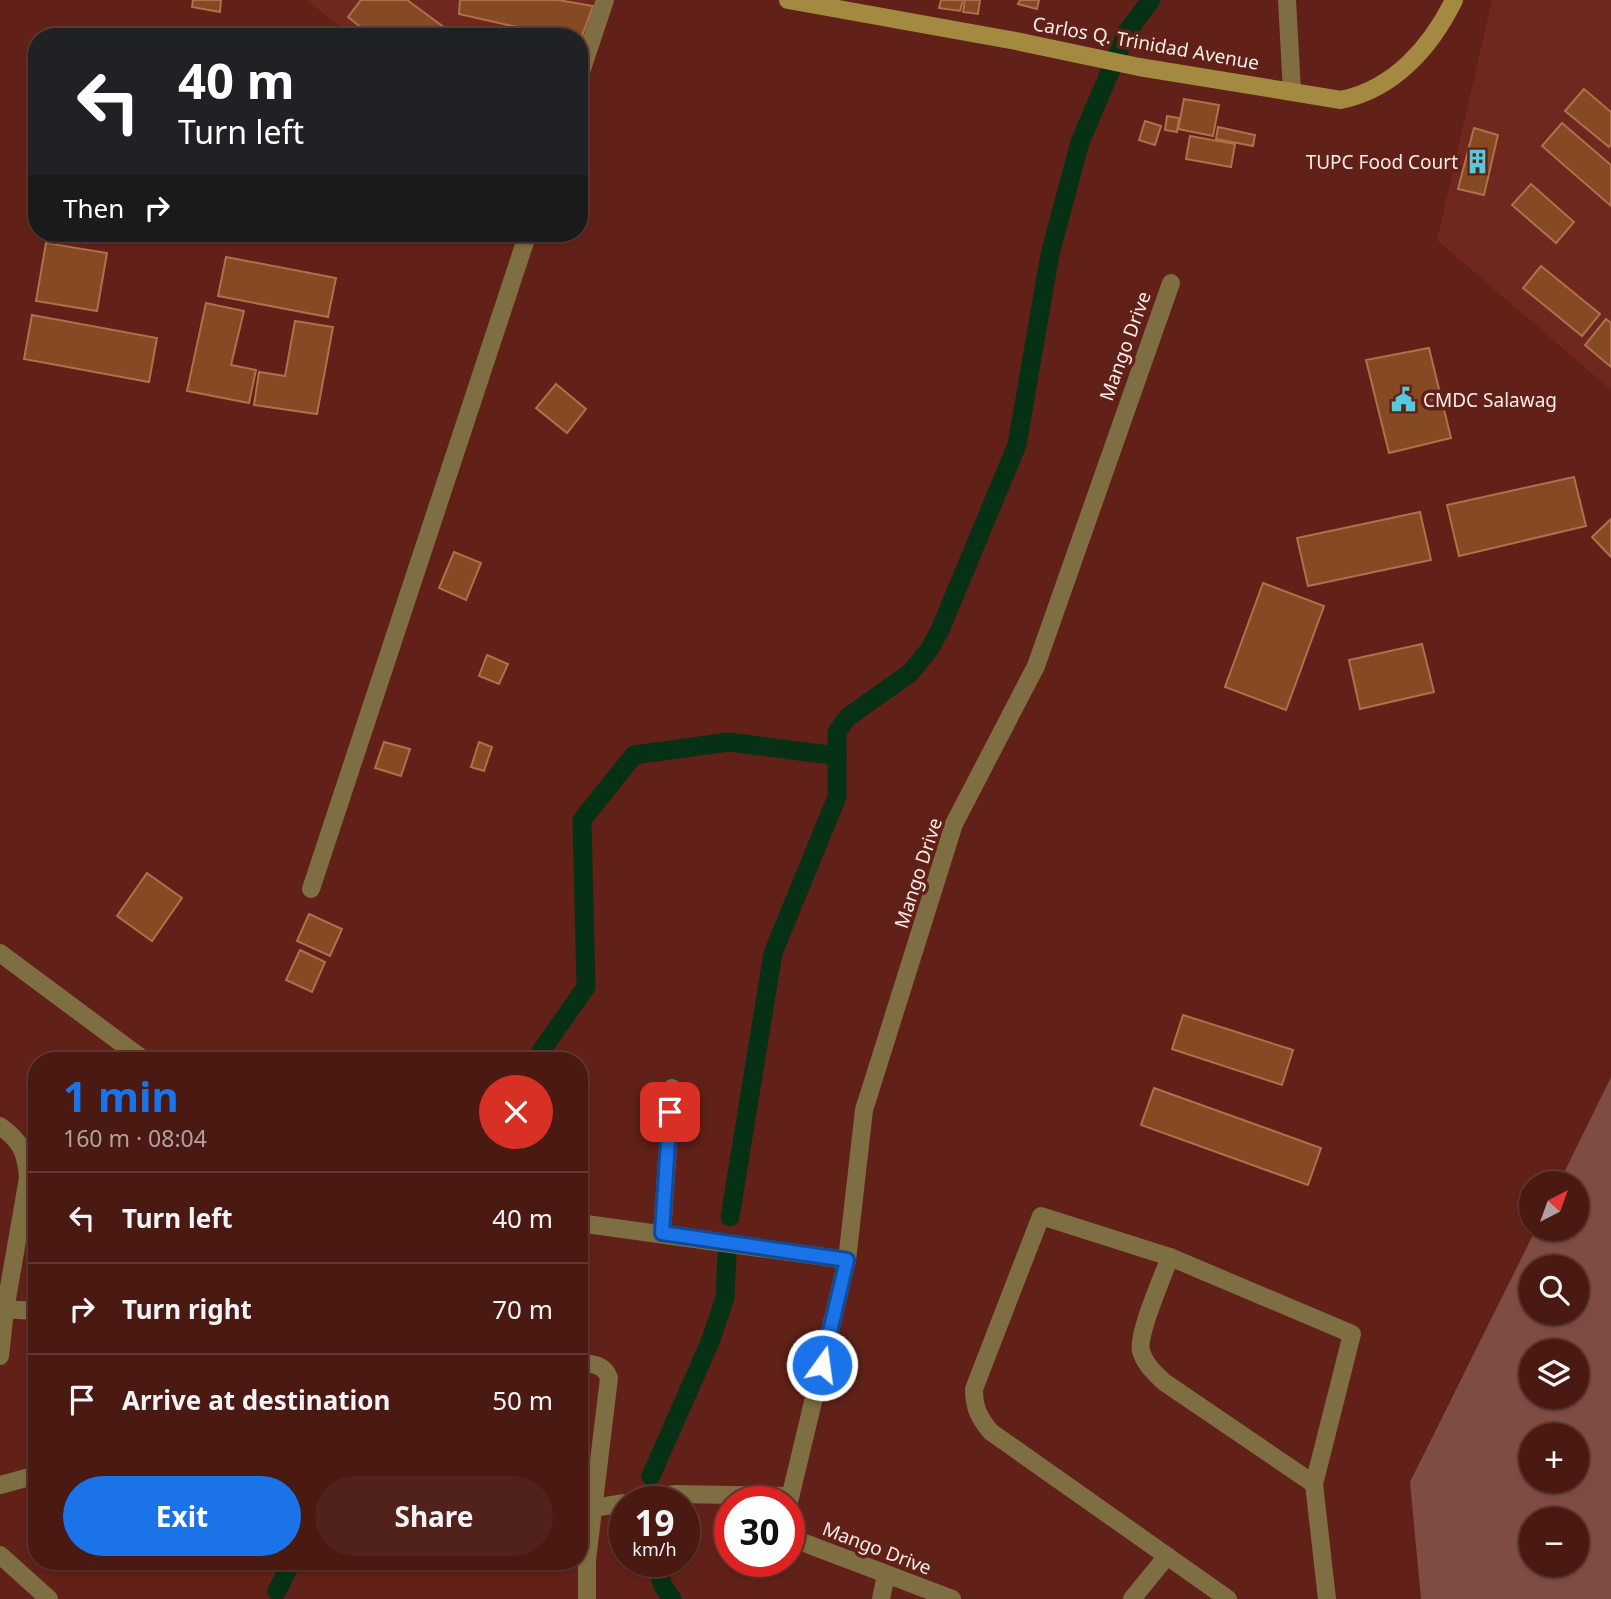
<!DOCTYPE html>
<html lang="en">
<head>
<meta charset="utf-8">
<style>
  body { margin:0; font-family:"Noto Sans",sans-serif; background:#50221b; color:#f1f3f6; height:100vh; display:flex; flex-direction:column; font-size:26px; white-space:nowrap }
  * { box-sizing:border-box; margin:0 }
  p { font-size:23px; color:#b1a09f }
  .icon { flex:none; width:38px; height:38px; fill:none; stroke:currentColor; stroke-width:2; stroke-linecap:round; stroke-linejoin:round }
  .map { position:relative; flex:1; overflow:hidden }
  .drawer { position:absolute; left:28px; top:1052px; width:560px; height:518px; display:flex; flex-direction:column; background:#491912; border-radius:28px; box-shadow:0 2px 5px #0004,0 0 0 2px #613832 }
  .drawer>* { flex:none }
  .top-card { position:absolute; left:28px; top:28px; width:560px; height:214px; border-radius:28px; box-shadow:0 2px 5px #0004,0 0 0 2px #613832; background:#202124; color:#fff; overflow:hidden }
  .needle { width:46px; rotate:41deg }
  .fabs { position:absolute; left:1519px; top:1171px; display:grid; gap:14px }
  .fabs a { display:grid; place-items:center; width:70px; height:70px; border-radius:50%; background:#491912; box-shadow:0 2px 5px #0004,0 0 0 2px #613832; font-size:35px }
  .speed { position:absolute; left:609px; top:1486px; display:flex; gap:14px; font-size:35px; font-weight:700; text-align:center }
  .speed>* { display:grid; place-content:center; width:91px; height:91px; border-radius:50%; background:#491912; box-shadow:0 2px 5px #0004,0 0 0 2px #613832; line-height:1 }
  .speed small { font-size:18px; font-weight:400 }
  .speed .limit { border:10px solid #d22; background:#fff; color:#111 }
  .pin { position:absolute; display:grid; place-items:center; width:60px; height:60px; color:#fff; margin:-30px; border-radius:14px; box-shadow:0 4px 10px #0006 }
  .me { position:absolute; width:77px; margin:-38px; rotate:14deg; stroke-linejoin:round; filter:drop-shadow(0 0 5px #0008) }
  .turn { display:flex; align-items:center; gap:24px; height:147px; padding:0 35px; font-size:32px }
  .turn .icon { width:91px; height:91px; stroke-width:2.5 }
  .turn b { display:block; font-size:49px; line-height:60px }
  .then { display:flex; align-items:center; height:66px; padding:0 35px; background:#0003; gap:14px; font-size:26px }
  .round { display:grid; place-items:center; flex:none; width:74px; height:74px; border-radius:37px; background:#50221b }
  .headline { display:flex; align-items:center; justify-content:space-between; height:119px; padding:0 35px }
  h1 { font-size:42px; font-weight:700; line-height:52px; color:#1a73e8 }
  .cta { display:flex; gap:14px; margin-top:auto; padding:14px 35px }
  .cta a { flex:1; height:80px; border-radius:42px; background:#1a73e8; color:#fff; font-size:28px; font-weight:700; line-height:80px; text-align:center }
  .cta a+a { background:#50221b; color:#f1f3f6 }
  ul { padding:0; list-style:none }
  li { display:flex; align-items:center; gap:21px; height:91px; padding:0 35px; border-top:2px solid #613832 }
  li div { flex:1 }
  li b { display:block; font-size:26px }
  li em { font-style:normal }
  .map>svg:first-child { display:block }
  .built { fill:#70271e }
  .green { fill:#7f4c44; fill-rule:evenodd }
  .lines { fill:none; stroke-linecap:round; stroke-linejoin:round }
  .canal { stroke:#073115; stroke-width:19 }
  .building { fill:#854924; stroke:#af704b; stroke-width:2 }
  .street { stroke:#7e6e42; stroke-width:18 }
  .secondary { stroke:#a48a41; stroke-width:18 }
  .route-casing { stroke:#114b97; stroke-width:18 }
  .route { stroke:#1a73e8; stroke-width:12 }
  .labels { text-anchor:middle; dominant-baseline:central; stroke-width:7; stroke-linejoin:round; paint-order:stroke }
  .street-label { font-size:19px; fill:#fdece9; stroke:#612118 }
  .poi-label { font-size:19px; fill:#fdece9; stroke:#612118; text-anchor:end }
</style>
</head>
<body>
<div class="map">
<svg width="1611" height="1599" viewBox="0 0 1611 1599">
  <rect width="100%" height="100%" fill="#612118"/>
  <!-- built -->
  <g class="built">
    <polygon points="307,0 598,0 579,53 579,37 353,37"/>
    <polygon points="1492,0 1611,0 1611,390 1437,240"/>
  </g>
  <!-- green -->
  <path class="green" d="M1611 1077V1599H1421L1410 1482 1536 1229 1577 1228V1183H1559ZM1577 1267V1312H1531V1267ZM1531 1351H1577V1396H1531ZM1531 1435H1577V1480H1531ZM1577 1519V1564H1531V1519Z"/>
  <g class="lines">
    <!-- canal -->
    <g class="canal">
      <polyline points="535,1060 586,987 582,820 634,755 729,742 837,756"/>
      <polyline points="730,1217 773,953 837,797 837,732 848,717 910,673 929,650 940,630 1017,445 1050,254 1080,142 1127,32 1151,0"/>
      <polyline points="651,1476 710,1342 725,1298 727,1255"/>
      <polyline points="655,1561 663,1586 672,1599"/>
      <polyline points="277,1591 292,1561"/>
    </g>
  </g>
  <!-- building -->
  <g class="building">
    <polygon points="193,0 221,0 220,12 192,7"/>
    <polygon points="361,0 407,0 445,28 438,37 373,37 348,17"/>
    <polygon points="460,0 558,0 593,6 579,44 579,37 543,37 544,33 459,14"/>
    <polygon points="941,0 963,0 960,11 939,8"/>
    <polygon points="965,0 980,0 978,14 963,12"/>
    <polygon points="1020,0 1039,0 1037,9 1018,4"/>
    <polygon points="1584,89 1611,112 1611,144 1609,147 1565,111"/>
    <polygon points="1184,99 1219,105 1213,136 1178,129"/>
    <polygon points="1167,116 1179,118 1177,132 1165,130"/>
    <polygon points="1145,121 1161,126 1155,145 1139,140"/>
    <polygon points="1562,123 1611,165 1611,206 1542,146"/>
    <polygon points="1218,127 1255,135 1253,146 1216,139"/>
    <polygon points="1474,128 1498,135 1484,195 1458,189"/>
    <polygon points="1190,136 1235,144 1231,167 1186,159"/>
    <polygon points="1531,184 1574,222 1556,243 1512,205"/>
    <polygon points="46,243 107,253 97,311 36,301"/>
    <polygon points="226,257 336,278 328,317 218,296"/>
    <polygon points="1541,266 1600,314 1582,336 1523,288"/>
    <polygon points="206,303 244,311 231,365 256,370 249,403 187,391"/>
    <polygon points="32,315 157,338 149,382 24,359"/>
    <polygon points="1606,319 1611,323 1611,367 1585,345"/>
    <polygon points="295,321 333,327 317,414 254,405 259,372 285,376"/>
    <polygon points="1429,348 1451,438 1389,453 1366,360"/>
    <polygon points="556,384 586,409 567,433 536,408"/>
    <polygon points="1574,477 1586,526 1459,556 1447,505"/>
    <polygon points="1420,512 1431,560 1308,586 1297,538"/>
    <polygon points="1611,519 1611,557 1592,537"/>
    <polygon points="454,552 481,563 466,600 439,588"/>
    <polygon points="1263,583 1324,606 1286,710 1225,687"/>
    <polygon points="1422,644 1434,692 1360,709 1349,660"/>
    <polygon points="487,655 508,664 499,684 479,676"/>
    <polygon points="384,742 410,749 401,776 375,768"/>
    <polygon points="479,742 492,747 484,771 471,767"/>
    <polygon points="147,873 182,898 152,941 117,916"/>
    <polygon points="309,914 342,929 330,956 297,941"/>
    <polygon points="300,950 325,962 312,992 286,980"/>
    <polygon points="1183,1015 1293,1050 1282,1085 1172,1049"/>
    <polygon points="1154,1088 1321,1148 1308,1185 1141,1125"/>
  </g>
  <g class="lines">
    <!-- street -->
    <g class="street">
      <polyline points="1287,0 1292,91"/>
      <polyline points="579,78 605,0"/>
      <polyline points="311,889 528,233"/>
      <polyline points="0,953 144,1060"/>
      <path d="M0 1126C21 1141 26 1152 28 1178L5 1310 0 1356"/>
      <polyline points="579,1223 847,1260"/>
      <polyline points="662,1233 672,1088"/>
      <path d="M1170 1257C1163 1276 1137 1334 1141 1351 1145 1365 1155 1373 1164 1382L1314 1484"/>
      <polyline points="0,1309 37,1311"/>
      <path d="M579 1362C592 1364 604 1364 609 1378L587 1560V1599"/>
      <polyline points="0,1485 37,1475"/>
      <polyline points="632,1502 674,1494 790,1496"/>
      <polyline points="789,1502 847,1260 864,1110 954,824 1036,666 1171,283"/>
      <polyline points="579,1507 593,1508 625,1503"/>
      <polyline points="789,1533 802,1542 952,1599"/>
      <polyline points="0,1555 49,1599"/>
      <polyline points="881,1599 886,1575"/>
      <polyline points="1132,1599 1167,1556"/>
      <path d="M1228 1599 991 1432C979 1418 974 1408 974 1389L1041 1216 1170 1257 1352 1334 1314 1484 1327 1599"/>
    </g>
    <!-- secondary -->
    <path class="secondary" d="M788 0 1016 41 1139 67 1341 100C1394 89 1431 47 1454 0"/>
  </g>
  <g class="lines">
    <defs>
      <polyline id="route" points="670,1112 662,1233 847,1260 822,1365"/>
    </defs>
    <!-- route casing -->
    <use href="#route" class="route-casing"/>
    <!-- route -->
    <use href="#route" class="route"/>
  </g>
  <!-- icons -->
  <defs>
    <symbol id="building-bare" viewBox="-9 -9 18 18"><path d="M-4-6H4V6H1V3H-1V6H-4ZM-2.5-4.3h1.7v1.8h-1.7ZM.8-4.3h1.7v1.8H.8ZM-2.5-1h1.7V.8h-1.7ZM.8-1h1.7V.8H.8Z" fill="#54cade" stroke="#612118" stroke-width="2.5" paint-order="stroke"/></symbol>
    <symbol id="civic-bare" viewBox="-9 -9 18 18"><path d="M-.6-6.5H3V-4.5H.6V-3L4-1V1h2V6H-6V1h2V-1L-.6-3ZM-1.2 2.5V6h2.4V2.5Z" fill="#54cade" stroke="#612118" stroke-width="2.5" paint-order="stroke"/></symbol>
  </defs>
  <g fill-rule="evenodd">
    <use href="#building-bare" x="1460" y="144" width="35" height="35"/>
    <use href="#civic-bare" x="1386" y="382" width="35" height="35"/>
  </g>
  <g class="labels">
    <!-- street labels -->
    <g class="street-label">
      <text transform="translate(1146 43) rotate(10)">Carlos Q. Trinidad Avenue</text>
      <text transform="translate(1125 346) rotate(-70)">Mango Drive</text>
      <text transform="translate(918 873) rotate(-72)">Mango Drive</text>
      <text transform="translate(877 1548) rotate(21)">Mango Drive</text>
    </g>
    <!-- poi labels -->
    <g class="poi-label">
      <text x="1458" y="162">TUPC Food Court</text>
      <text x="1423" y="400" text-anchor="start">CMDC Salawag</text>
    </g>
  </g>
</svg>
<div class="fabs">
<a><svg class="needle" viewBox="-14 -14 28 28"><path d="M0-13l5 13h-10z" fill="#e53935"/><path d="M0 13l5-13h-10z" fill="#b1a09f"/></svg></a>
<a><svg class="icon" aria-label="search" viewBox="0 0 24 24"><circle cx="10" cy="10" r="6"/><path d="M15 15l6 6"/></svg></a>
<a><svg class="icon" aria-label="layers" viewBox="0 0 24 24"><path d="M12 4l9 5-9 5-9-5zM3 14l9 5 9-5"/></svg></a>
<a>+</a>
<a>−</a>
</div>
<div class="speed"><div>19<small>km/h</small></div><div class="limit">30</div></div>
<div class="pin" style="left:670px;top:1112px;background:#d93025"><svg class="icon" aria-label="arrive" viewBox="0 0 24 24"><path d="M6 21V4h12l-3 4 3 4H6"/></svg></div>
<svg class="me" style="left:822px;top:1365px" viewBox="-20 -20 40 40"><circle r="17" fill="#1a73e8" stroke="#fff" stroke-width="3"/><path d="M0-11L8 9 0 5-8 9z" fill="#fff"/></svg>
<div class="top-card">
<div class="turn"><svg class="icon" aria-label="left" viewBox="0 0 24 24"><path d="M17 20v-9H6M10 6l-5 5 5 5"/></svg><div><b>40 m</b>Turn left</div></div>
<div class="then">Then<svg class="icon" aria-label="right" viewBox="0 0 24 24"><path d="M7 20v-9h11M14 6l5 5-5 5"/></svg></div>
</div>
<section class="drawer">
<div class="headline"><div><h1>1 min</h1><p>160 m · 08:04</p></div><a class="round" style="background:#d93025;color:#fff"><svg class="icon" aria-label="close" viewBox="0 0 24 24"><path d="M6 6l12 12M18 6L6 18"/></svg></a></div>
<ul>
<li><svg class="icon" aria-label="left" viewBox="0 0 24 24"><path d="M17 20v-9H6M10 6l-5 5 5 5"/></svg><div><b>Turn left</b></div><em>40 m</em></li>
<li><svg class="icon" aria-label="right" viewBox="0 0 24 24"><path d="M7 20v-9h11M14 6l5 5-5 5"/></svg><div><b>Turn right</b></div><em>70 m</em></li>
<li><svg class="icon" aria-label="arrive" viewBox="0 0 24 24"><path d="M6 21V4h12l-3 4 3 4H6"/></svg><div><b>Arrive at destination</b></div><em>50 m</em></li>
</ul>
<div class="cta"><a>Exit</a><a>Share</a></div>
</section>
</div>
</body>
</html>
